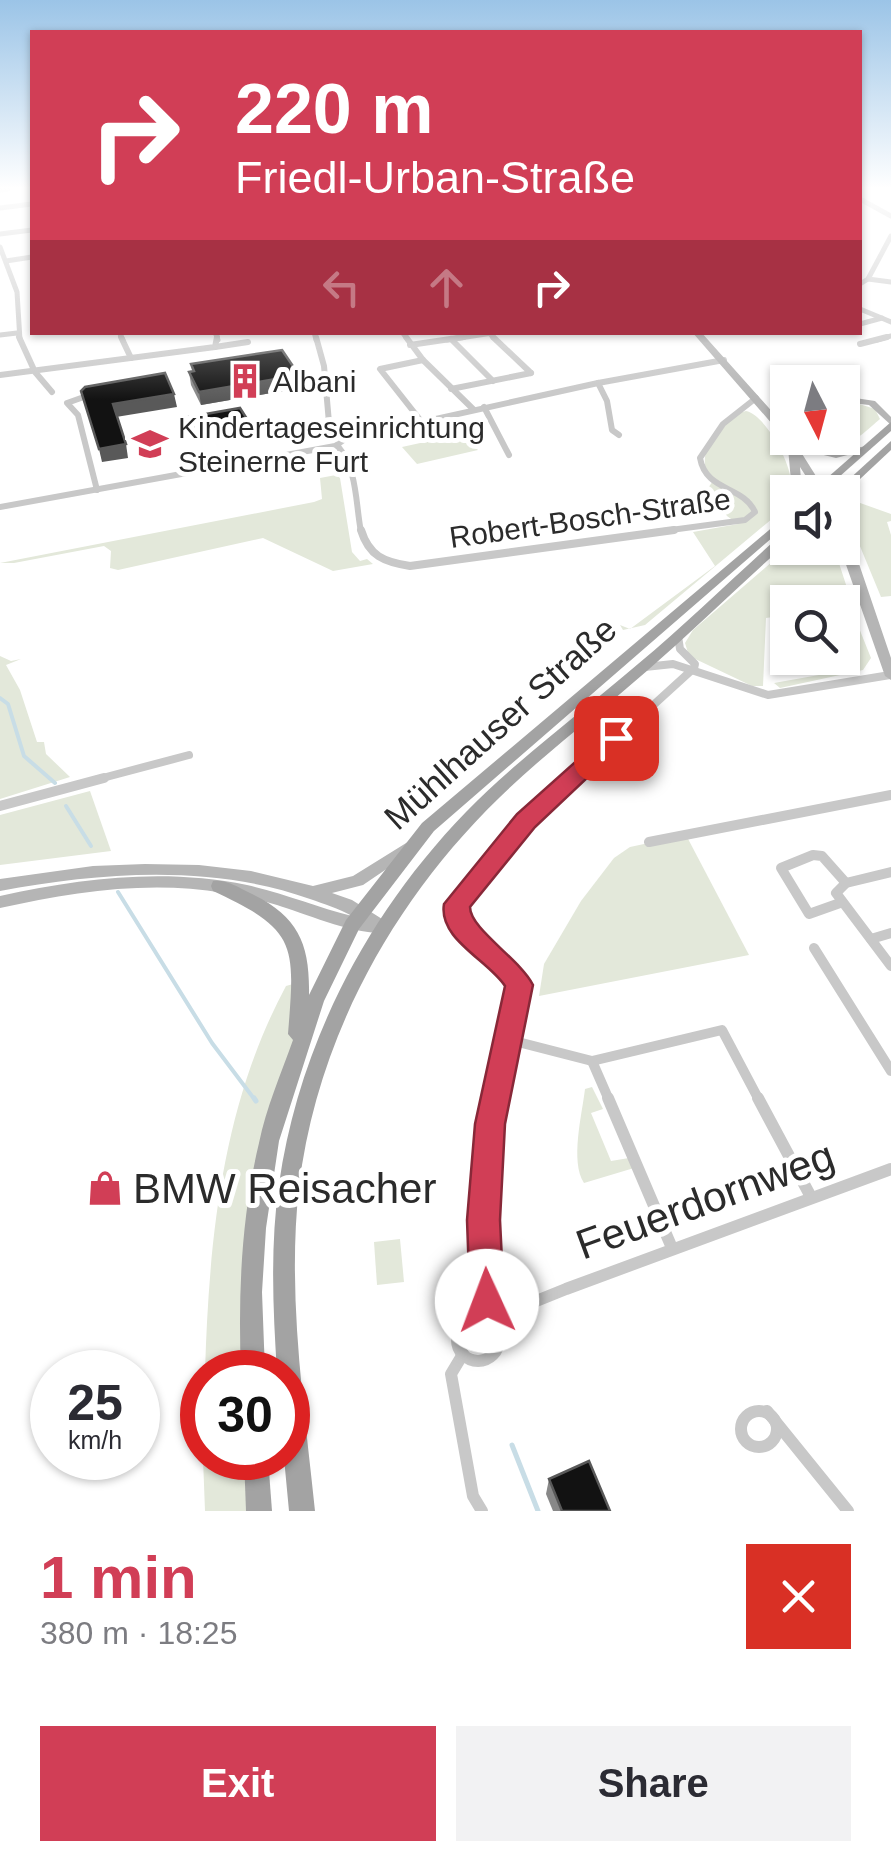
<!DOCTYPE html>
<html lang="en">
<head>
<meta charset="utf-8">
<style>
  body { margin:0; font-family:Helvetica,sans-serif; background:#f2f2f3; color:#2b2b33; height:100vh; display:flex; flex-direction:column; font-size:38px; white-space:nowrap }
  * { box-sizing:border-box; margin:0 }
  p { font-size:32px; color:#7c7c81 }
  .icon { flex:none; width:55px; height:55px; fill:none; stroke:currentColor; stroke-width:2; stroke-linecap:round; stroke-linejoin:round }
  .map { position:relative; height:1511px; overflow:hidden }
  .drawer { display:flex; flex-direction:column; background:#fff; flex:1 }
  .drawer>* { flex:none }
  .hud { position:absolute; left:30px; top:30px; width:832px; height:305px; border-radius:0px; box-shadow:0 2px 8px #0004; background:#d13e56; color:#fff; overflow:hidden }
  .needle { width:65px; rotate:174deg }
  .controls { position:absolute; left:770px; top:365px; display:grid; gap:20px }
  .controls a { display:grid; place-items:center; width:90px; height:90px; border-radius:0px; background:#fff; box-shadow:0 2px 8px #0004; font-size:50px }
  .speed { position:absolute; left:30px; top:1350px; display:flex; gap:20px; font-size:50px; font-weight:700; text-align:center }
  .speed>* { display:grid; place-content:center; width:130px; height:130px; border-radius:50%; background:#fff; box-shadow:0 2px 8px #0004; line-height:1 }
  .speed small { font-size:25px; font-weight:400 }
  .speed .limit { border:15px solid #d22; background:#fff; color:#111 }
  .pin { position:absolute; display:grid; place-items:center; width:85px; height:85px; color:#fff; margin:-42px; border-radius:20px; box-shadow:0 5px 15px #0006 }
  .me { position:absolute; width:110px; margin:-55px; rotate:358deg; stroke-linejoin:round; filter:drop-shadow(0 0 8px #0008) }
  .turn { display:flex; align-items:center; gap:35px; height:210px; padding:0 40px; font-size:45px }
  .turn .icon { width:130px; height:130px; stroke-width:2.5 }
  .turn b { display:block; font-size:70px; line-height:85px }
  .lanes { display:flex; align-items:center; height:95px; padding:0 40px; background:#0003; justify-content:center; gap:50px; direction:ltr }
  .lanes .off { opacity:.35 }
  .round { display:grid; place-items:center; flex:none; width:105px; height:105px; border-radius:0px; background:#f2f2f3 }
  .headline { display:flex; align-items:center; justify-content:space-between; height:170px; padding:0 40px }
  h1 { font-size:60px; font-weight:800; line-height:75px; color:#d13e56 }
  .primary-button { display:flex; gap:20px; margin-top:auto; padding:20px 40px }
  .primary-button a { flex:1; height:115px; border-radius:0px; background:#d13e56; color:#fff; font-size:40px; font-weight:800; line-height:115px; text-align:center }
  .primary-button a+a { background:#f2f2f3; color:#2b2b33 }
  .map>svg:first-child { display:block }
  .green { fill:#e3e8da }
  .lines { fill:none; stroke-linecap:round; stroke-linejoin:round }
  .stream-far1 { stroke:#c8dde6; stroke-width:4 }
  .stream { stroke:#c8dde6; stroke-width:5 }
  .street-far4 { stroke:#c8c8c8; stroke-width:5 }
  .street-far3 { stroke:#c8c8c8; stroke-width:6 }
  .street-far2 { stroke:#c8c8c8; stroke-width:8 }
  .street-far1 { stroke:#c8c8c8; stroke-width:10 }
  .street { stroke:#c8c8c8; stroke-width:12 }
  .secondary { fill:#b5b5b5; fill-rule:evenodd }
  .primary { fill:#a3a3a3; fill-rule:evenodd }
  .wall { fill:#888 }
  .shaded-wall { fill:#595959 }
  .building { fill:#121212; stroke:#595959; stroke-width:2.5 }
  .route { fill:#d13e56; stroke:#882838; stroke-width:2.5 }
  .labels { text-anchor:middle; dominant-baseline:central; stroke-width:10; stroke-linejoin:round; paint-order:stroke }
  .far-poi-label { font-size:30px; fill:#2b2b2b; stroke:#fff; text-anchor:start }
  .far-street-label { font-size:30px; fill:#2b2b2b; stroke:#fff }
  .street-label { font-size:35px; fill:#2b2b2b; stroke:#fff }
  .near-poi-label { font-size:42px; fill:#2b2b2b; stroke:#fff; text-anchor:start }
  .near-street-label { font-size:42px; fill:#2b2b2b; stroke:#fff }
</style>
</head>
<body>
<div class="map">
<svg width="891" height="1511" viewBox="0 0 891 1511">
  <rect width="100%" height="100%" fill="#fff"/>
  <!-- green -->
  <g class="green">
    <path d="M850 401 875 409 880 419C857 439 847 450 816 448L808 438H842L843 402Z"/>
    <path d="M746 411C765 414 794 467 791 487 791 490 787 502 785 508L645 625 623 630 620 625 630 629 715 566 693 532 738 524 727 516 708 488 713 481C690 459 720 417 746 411Z"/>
    <polygon points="459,431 478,450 417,464 402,447 452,436 451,433"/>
    <polygon points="336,475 340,478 352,552 360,561 367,559 373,564 333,571 263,538 118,570 110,568 111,551 104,546 14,563 0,563 314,502 322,499 320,478"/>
    <polygon points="849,499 891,514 891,521 887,522 891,535 891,596 881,597 845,510"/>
    <polygon points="794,548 821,548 836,554 850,597 847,598 871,658 863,670 780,688 774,683 847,670 836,658 842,658 842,602 788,602 787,615 766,618 763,686 752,686 689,656 685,643 693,630 781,554"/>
    <polygon points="0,656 11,661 21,659 6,665 20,690 37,742 44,742 46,754 70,777 0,799"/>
    <polygon points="90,791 111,851 0,865 0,815"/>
    <polygon points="686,835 749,955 539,996 544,964 581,901 614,858 630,847"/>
    <path d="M293 984 296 1054 269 1141 251 1322 253 1372H205C209 1240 222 1105 286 986Z"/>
    <path d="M592 1087 603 1109 591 1113 611 1161 629 1158 634 1168 584 1183C570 1161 582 1115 585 1089Z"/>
    <polygon points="400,1239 404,1282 377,1285 374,1242"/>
    <polygon points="203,1458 256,1458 259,1511 205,1511"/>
  </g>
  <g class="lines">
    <!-- stream-far1 -->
    <g class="stream-far1">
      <polyline points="0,698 8,704 24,756 55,783"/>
      <polyline points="66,806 91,846"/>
      <polyline points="118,892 212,1043 255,1100"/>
    </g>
    <!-- stream -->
    <g class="stream">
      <polyline points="254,1098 256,1101"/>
      <polyline points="512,1445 538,1511"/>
    </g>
    <!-- street-far4 -->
    <g class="street-far4">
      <polyline points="0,190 8,189"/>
      <polyline points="860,199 891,216"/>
      <polyline points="0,208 32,204"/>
      <polyline points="0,234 32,230"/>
      <polyline points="0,247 17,292 20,340"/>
      <polyline points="6,261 32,257"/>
      <polyline points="868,279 891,282"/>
      <polyline points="860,284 868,279 891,236"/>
      <polyline points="860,309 891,322"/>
      <polyline points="860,324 882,318"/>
      <polyline points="119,332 123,340"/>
      <polyline points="215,332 218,340"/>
      <polyline points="314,332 316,340"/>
      <polyline points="402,332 408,340"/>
      <polyline points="490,334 496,340"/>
      <polyline points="0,335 17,333"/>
      <polyline points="447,340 499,332"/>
      <polyline points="877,340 891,336"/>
    </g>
    <!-- street-far3 -->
    <g class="street-far3">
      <polyline points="19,337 35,372 52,392"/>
      <polyline points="121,337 131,358"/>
      <polyline points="316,337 324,366 330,434"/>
      <polyline points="406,337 423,360 473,409"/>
      <polyline points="493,337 531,373"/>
      <polyline points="451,339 493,381"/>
      <polyline points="860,344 887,337"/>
      <polyline points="410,345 464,337"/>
      <polyline points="215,347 248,342"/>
      <polyline points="0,375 215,347 217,337"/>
      <polyline points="598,383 607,401 612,430 619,435"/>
      <polyline points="451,389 531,373"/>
      <polyline points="81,398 67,403 78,415 97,490"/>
      <polyline points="484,407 509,455"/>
      <polyline points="421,421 380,369 423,360"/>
      <path d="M337 445C358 471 355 500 361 532"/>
      <polyline points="0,507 335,446 345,439 598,383 724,360"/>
      <path d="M656 532 745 520 755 512C743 485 706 492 700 458L723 424 756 398"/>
    </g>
    <!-- street-far2 -->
    <g class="street-far2">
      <path d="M361 530C369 556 384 562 410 566L674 530"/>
      <polyline points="678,636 680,649 695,664 694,668"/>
      <polyline points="645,667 673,664 768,695 890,675"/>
      <polyline points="95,780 189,755"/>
      <polyline points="571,780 694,668"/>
    </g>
    <!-- street-far1 -->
    <g class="street-far1">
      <polyline points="0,806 104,778"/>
      <polyline points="649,842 891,795"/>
      <polyline points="891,872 846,883 836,893 891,966"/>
      <polyline points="840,903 809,914 781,868 813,855 822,856 846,883"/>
      <polyline points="871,939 891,933"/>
      <polyline points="814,948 891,1071"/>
      <polyline points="518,1042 592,1061 722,1030 759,1100"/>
      <polyline points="592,1061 609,1100"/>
      <polyline points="495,1100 519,985 463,925 457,904 526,821 573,778"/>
    </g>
    <!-- street -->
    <g class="street">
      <polyline points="608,1098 672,1248"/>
      <polyline points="758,1098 811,1197"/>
      <polyline points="482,1319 487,1301 483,1220 496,1098"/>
      <circle cx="478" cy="1340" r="21"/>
      <polyline points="492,1325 514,1310 566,1289 891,1169"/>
      <polyline points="463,1354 451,1374 473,1496 482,1511"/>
      <circle cx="759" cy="1429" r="18"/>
      <polyline points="767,1411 848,1511"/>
    </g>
    <!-- secondary -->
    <g class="secondary">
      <polygon points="692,332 701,332 777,417 788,404 788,415 782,423 788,432 788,438 791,438 794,442 836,452 866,446 871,449 836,458 799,449 826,492 816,492 800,467 802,492 792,492 788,448 773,425"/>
      <polygon points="842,396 875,401 891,417 891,425 869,405 842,402"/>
      <polygon points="842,534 847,537 857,558 891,658 891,680 885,676 844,559 823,548 841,549"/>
      <path d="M411 840 416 841 418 845 416 849 363 885 332 893 352 900 390 924 392 928 390 932C362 938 306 914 277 905 260 900 242 896 224 893 149 880 73 892 0 908V896C82 878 164 868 247 885 283 893 317 907 352 916 338 908 324 904 310 899 212 864 101 872 0 891V879L93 866 145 864 199 865 251 871 313 886 353 876Z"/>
    </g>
    <!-- primary -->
    <g class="primary">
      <polygon points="891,422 891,431 822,492 811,492"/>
      <polygon points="891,441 891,450 844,494 835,492"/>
      <path d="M788 514V524L434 831 359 929 324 1001 279 1141 266 1228 262 1292 265 1372H241C238 1296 241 1218 259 1143 266 1108 281 1074 293 1040L288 1034C295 945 298 930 213 891L211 886 213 881C226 879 238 887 250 893 298 916 310 943 309 995L346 920 422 823Z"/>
      <path d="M784 532H788V542C741 584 696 628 648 670 599 713 546 752 499 798 393 901 317 1038 299 1187 287 1295 304 1404 315 1511H289L284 1458H288V1372H277C273 1310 270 1246 279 1184 299 1044 368 913 466 812 519 758 581 713 638 664 688 622 735 576 784 532Z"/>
      <polygon points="244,1458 268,1458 272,1511 246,1511"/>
    </g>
  </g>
  <!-- wall -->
  <g class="wall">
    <polygon points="191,364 299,375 300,388 201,405 191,385 189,372 192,371"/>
    <polygon points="189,417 250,433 197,440 190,427"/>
    <polygon points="549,1479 610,1511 553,1511 546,1494"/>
  </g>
  <!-- shaded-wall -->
  <g class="shaded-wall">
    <polygon points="299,375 300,388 201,405 199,392"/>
    <polygon points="174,394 177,407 116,417 113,404"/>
    <polygon points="249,422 250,433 197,440 195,430"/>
    <polygon points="126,444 128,458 102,462 99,449"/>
  </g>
  <!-- building -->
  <g class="building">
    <polygon points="282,350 299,375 199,392 189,372 194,371 191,364"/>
    <polygon points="165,373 174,394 113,404 126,444 99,449 81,391 85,387"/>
    <polygon points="240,408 249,422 195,430 189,417"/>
    <polygon points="589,1461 610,1511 562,1511 549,1479"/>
  </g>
  <!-- sky -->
  <linearGradient id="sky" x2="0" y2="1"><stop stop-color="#9bc4e7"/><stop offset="0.47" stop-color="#fff"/><stop offset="1" stop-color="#fff" stop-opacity="0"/></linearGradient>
  <rect width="891" height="400" fill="url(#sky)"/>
  <!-- route -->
  <path class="route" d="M616 730 628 738 624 743 535 827 470 907C470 929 520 959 533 985L505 1124 500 1220 504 1301 499 1313 487 1318 475 1313 470 1301 467 1220 475 1124 505 986C488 960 438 939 444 904L517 814 609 732Z"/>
  <!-- icons -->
  <defs>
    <symbol id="building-bare" viewBox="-9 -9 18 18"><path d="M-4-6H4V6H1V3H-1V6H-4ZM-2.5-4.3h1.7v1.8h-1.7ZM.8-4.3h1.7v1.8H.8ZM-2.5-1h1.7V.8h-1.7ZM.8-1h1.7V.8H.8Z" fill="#d13e56" stroke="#fff" stroke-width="2.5" paint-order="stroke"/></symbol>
    <symbol id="school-bare" viewBox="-9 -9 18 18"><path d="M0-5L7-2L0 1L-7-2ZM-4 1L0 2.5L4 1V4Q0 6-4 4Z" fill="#d13e56" stroke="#fff" stroke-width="2.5" paint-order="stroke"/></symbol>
    <symbol id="shop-bare" viewBox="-9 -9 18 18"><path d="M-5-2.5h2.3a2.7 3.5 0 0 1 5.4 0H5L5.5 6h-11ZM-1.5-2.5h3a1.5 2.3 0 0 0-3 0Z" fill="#d13e56" stroke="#fff" stroke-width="2.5" paint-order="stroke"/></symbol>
  </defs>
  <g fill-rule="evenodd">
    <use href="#building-bare" x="220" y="356" width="50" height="50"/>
    <use href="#school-bare" x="125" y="419" width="50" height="50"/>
    <use href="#shop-bare" x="80" y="1163" width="50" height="50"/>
  </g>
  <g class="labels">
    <!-- far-poi labels -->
    <g class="far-poi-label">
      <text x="273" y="381">Albani</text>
      <text x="178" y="427">Kindertageseinrichtung<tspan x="178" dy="34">Steinerne Furt</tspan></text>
    </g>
    <!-- far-street labels -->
    <g class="far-street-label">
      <text transform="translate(590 518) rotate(-8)">Robert-Bosch-Straße</text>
    </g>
    <!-- street labels -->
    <g class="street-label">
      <text transform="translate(500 723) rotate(-42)">Mühlhauser Straße</text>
    </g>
    <!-- near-poi labels -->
    <g class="near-poi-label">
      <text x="133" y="1188">BMW Reisacher</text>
    </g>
    <!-- near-street labels -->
    <g class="near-street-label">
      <text transform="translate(705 1200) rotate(-20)">Feuerdornweg</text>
    </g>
  </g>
</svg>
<div class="controls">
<a><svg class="needle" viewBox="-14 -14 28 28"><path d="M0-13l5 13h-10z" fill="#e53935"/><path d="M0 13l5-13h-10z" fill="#7c7c81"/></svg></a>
<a><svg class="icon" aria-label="sound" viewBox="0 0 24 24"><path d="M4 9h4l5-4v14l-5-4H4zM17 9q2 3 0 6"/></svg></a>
<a><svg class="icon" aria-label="search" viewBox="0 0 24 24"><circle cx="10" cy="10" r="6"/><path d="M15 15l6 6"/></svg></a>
</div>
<div class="speed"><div>25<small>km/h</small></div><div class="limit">30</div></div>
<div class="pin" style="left:616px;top:738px;background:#d93025"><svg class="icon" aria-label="arrive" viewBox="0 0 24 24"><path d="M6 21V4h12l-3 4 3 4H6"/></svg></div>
<svg class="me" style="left:487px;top:1301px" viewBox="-20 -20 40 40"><circle r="19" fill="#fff"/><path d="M0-13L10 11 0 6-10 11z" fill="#d13e56"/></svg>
<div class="hud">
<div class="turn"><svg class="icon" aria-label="right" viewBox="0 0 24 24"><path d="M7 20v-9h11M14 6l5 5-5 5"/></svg><div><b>220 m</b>Friedl-Urban-Straße</div></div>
<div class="lanes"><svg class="icon off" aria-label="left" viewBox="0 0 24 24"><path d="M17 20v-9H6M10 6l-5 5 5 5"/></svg><svg class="icon off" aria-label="ahead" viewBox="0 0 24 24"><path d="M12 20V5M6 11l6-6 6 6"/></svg><svg class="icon" aria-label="right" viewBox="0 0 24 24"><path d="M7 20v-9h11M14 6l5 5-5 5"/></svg></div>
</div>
</div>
<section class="drawer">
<div class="headline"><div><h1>1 min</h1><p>380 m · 18:25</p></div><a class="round" style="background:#d93025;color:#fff"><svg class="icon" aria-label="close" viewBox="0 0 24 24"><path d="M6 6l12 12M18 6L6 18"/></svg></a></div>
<div class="primary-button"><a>Exit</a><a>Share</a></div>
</section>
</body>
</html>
